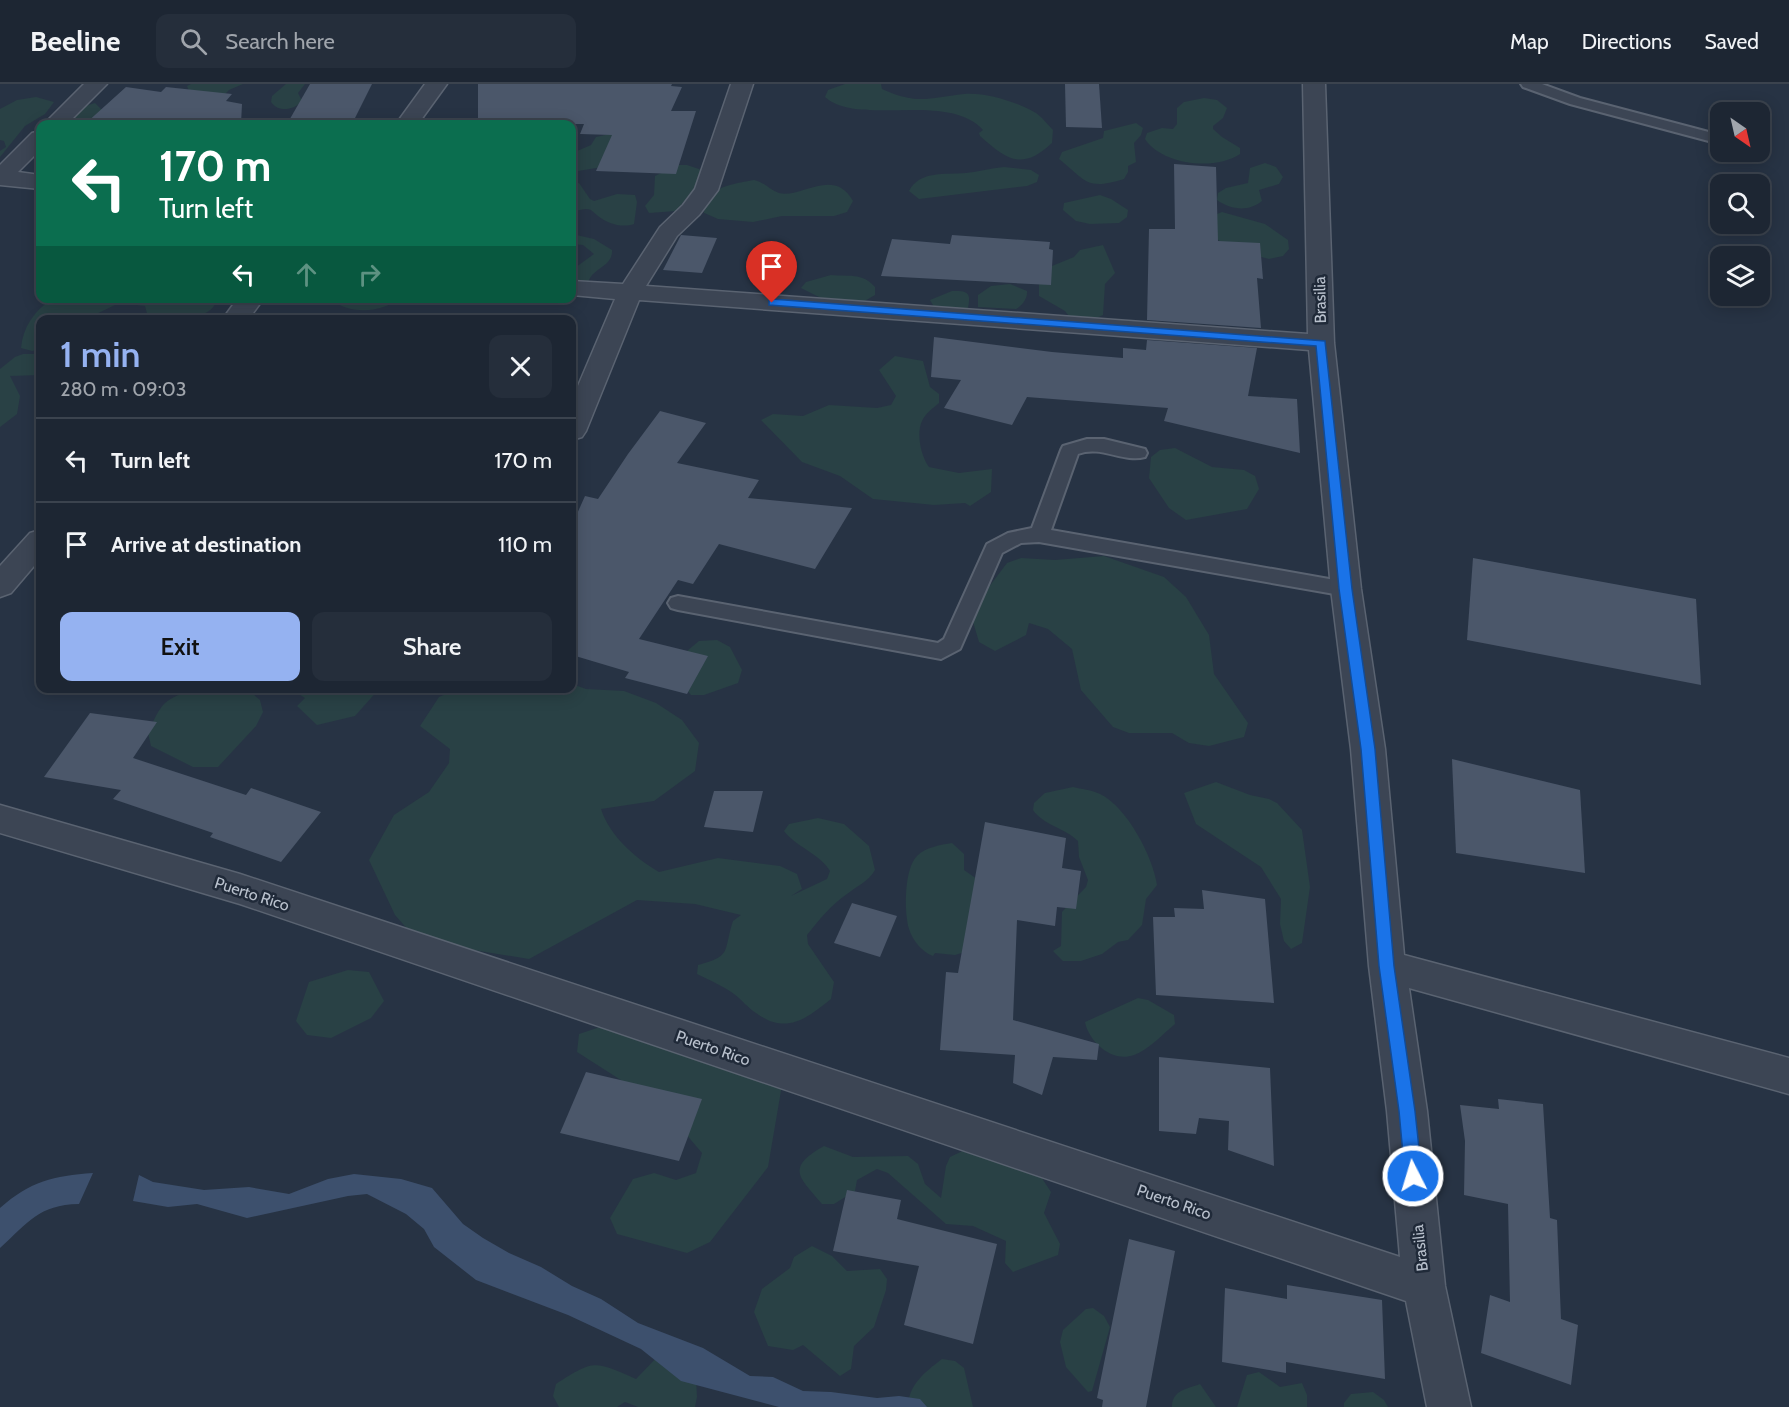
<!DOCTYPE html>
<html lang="en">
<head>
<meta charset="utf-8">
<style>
  body { margin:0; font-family:Cabin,sans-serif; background:#252e3b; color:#f1f3f6; height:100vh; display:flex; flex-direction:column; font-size:22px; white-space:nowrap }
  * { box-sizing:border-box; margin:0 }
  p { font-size:20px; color:#a0a5ac }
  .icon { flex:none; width:33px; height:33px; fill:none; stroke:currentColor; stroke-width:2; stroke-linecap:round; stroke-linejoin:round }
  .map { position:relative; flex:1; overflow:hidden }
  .drawer { position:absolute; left:36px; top:231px; width:540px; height:378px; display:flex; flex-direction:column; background:#1d2633; border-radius:12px; box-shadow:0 3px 15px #0003,0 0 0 2px #3b434e }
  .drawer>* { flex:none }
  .top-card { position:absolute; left:36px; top:36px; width:540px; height:183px; border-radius:12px; box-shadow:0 3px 15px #0003,0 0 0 2px #3b434e; background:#0b6e4f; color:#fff; overflow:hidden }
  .needle { width:39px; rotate:146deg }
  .tools { position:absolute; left:1710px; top:18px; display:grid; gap:12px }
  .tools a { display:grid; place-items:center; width:60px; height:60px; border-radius:12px; background:#1d2633; box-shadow:0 3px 15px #0003,0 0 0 2px #3b434e; font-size:30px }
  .pin { position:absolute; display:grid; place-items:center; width:51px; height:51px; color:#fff; margin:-62px -26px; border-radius:50% 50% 50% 0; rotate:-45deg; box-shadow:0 0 6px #0007 }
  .pin .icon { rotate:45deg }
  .me { position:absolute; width:66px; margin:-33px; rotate:355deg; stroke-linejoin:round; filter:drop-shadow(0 0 4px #0008) }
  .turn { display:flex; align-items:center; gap:21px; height:126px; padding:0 24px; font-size:27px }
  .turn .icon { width:78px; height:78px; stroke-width:2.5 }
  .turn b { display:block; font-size:42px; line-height:51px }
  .lanes { display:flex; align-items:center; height:57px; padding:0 24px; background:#0003; justify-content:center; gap:30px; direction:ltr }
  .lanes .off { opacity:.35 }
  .round { display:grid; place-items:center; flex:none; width:63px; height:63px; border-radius:12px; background:#252e3b }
  .headline { display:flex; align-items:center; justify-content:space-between; height:102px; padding:0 24px }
  h1 { font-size:36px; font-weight:600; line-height:45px; color:#95b2f1 }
  .action { display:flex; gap:12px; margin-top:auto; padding:12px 24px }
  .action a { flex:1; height:69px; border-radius:12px; background:#95b2f1; color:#111; font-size:24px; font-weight:600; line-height:69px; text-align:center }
  .action a+a { background:#252e3b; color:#f1f3f6 }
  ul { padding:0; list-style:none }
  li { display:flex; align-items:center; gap:18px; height:84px; padding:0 24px; border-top:2px solid #3b434e }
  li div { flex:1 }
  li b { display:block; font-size:22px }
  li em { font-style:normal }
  header { display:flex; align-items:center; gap:36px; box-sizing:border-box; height:84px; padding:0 30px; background:#1d2633; border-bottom:2px solid #3b434e }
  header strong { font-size:28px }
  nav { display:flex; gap:33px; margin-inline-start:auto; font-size:21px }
  .search { width:420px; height:54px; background:#252e3b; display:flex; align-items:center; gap:15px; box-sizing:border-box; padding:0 21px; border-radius:12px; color:#a0a5ac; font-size:22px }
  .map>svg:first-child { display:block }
  .green { fill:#294145 }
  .water { fill:#3d506d }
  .building { fill:#4b576a }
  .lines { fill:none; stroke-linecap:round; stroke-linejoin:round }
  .lane-casing { stroke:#5a6371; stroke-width:4 }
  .street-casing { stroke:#5a6371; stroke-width:3 }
  .lane { fill:#3c4554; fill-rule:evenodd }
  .street { fill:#3c4554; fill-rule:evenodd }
  .route { fill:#1a73e8; stroke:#114b97; stroke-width:1.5 }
  .labels { text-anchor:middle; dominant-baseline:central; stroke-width:5; stroke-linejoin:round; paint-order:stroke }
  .street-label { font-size:16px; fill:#b9c1cd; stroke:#202a39 }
</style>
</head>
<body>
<header>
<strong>Beeline</strong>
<div class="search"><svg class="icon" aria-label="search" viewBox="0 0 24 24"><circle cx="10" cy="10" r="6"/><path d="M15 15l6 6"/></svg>Search here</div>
<nav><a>Map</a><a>Directions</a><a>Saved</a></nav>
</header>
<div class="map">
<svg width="1789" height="1323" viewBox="0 0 1789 1323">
  <rect width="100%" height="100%" fill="#273344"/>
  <!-- green -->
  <g class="green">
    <polygon points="191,0 243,0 229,6 223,12 189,7 187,2"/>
    <path d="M286 0H305L298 9 302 17C294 26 279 29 271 18L272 12Z"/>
    <path d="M845 0H881L882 5C916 21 929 14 964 10 986 8 1017 18 1036 29 1042 33 1048 41 1053 46L1052 59C1022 87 1007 76 980 52L979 49 983 46C948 7 858 43 825 13L828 6Z"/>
    <polygon points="36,13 54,18 45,30 25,42 0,73 0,67 6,63 4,57 0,56 0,25 17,16"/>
    <path d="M1204 14 1217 16 1227 24 1223 34 1213 42V45L1222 53 1240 64V70C1215 87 1162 81 1145 55L1147 49 1162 44 1173 45 1177 40V24L1184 18Z"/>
    <path d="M95 19 104 28C92 46 76 40 57 40L65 28Z"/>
    <path d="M1136 39 1143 44 1141 51 1134 59 1136 78 1128 82V88L1124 95C1085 107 1086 96 1059 75L1062 68 1103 54 1104 47Z"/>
    <polygon points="614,49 602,83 578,87 572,83 577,67 591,61 596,53"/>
    <path d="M1265 79 1276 83 1283 93 1279 100 1259 106 1262 117C1249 128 1231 126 1217 116L1218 109 1226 104 1248 99 1250 84Z"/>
    <polygon points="677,81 687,81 702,86 698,101 676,127 649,129 645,122 654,111 655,92"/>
    <path d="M1004 83 1031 86 1039 91 1037 98 1027 102 919 115 909 107C920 86 946 91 966 89 978 88 991 84 1004 83Z"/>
    <path d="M754 96C764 98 770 106 779 109 800 115 834 82 853 117L847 128 834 132H782L753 138 718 135 702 128 704 129 705 115C717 102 737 99 754 96Z"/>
    <path d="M579 99 590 115 594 117 617 110 635 111 637 118 634 140C622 144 608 140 598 132 597 131 592 127 591 126 585 123 577 127 572 128V100Z"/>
    <polygon points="1100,111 1111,115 1128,126 1127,133 1119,139 1090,140 1076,137 1063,126 1064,119"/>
    <polygon points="1222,128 1265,140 1288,156 1289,165 1283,172 1269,175 1228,164 1212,151 1217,130"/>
    <path d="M572 150 594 155 612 166C613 179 600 183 592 191 589 195 587 200 585 205L572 210V186L594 170 583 161 572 160Z"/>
    <path d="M1103 161 1115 189 1105 200 1103 231C1091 238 1076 238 1063 232L1068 231 1065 227 1039 212V200L1052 182 1074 173 1080 166Z"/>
    <path d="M831 191C848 193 862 188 875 203V211L863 218 823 215 801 204 806 198Z"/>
    <path d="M1010 200 1027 207C1028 214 1022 222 1016 225L978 223V211L991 202Z"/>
    <path d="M952 207C971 206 971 211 967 228H937L930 216Z"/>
    <path d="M52 215V214L217 215C210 242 170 229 148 233L145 222 119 219 86 235 40 236V265L32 267 21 264C23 243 34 227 52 215Z"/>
    <path d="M332 215H398C382 229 347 231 332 215Z"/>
    <polygon points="23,270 40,270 40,291 10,292 20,312 17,330 0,343 0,285 15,273"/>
    <path d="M895 272 923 277 930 303 939 310V319C933 324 925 330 922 337 916 350 921 372 929 383L959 389 992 385 991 408 970 422 965 419 934 421 873 415 840 392 802 378 761 336 773 330 803 332 829 321 877 324 891 321 896 312 879 286Z"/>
    <polygon points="1175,364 1212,383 1244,386 1255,392 1259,405 1247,425 1186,436 1169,424 1149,394 1151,373 1160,366"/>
    <polygon points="1104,472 1164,493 1186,513 1209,551 1214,590 1248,639 1244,653 1209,662 1189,659 1172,649 1129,649 1113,643 1081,606 1072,565 1048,545 1029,539 1026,551 995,567 979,558 971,531 976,520 1007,479 1021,474 1055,476"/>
    <polygon points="717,556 730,563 742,586 738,599 704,611 691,611 674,590 675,577 699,557"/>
    <path d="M572 600 586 605 624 607 656 619 682 636 699 659 695 687 654 717 601 725C609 751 635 774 659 788L718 774 780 782 797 790 802 805 791 812 827 795 830 787C819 769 796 763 784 747L789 740 818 734 844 740 869 762 875 786C868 798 857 802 847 810 831 821 819 836 807 851L808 860 834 898 831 915C806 935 786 951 756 929 748 924 742 916 734 910 723 902 709 896 697 890L698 881C733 872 723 867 733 837L741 831 695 820 637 816 529 875 418 857 395 831 369 776 394 731 429 708 449 679 450 665 420 642 439 613 457 605H495L501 610 521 609 531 605 572 604Z"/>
    <path d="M197 605H247L260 616 263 628 256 642 218 683H193L151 662 148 649C162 617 164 615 197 605Z"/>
    <polygon points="291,605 379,604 379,605 355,632 317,641 297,622 305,614"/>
    <polygon points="1216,698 1250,711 1269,715 1277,719 1302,746 1310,803 1302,859 1291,865 1284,857 1280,840 1281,815 1261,783 1196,740 1184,709"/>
    <path d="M1073 703C1081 705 1092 706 1100 710 1127 723 1153 773 1157 801L1146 815 1142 841 1128 856 1118 858 1102 870 1081 877H1063L1053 867 1061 862 1062 828 1086 803 1088 796 1079 773 1078 757C1065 744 1043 741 1033 726L1034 719 1045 709Z"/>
    <path d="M952 759 964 770V786L987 802 975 865 955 871 935 869 933 872C922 868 913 857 909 845 904 828 904 785 917 772 925 763 941 761 952 759Z"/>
    <polygon points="348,886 369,888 384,917 371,934 331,954 307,951 296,937 309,898"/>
    <path d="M1138 914 1148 916 1174 931 1175 940C1163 950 1148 966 1134 971 1112 979 1089 958 1085 938Z"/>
    <polygon points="621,936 782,1001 768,1083 710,1158 687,1169 617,1150 610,1134 633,1095 654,1089 676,1096 696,1089 702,1069 663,1023 577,968 579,950"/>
    <path d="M981 1058 1030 1076 1051 1108 1044 1129 1060 1160 1058 1171 1013 1188 1005 1179 1006 1157 973 1142 946 1140 888 1089 877 1085 857 1096 855 1107 834 1120H822C799 1093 785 1084 824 1062L853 1073 908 1072 918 1080 925 1100 941 1114 946 1082 950 1073Z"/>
    <polygon points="812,1162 832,1172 847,1187 880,1185 887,1195 886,1206 874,1243 854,1262 851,1285 840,1292 803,1261 793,1266 768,1262 754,1228 762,1205 790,1184 794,1173"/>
    <polygon points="1093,1224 1104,1232 1110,1243 1092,1307 1088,1308 1066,1283 1060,1258 1063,1246 1086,1225"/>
    <path d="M663 1267 695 1273 697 1313 695 1323H638L625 1318 617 1323H559L553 1312 556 1300C595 1275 594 1277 636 1295Z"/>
    <path d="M942 1275 955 1277 964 1284 973 1323H908C908 1301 925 1288 942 1275Z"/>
    <polygon points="1259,1288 1280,1303 1302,1299 1307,1311 1307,1323 1237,1323 1247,1291"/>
    <path d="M1200 1300 1216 1323H1172C1172 1306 1187 1305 1200 1300Z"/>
    <polygon points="1373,1308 1384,1316 1388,1323 1344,1323 1344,1319 1351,1310"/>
  </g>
  <!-- water -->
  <g class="water">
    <path d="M93 1089 79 1120C38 1121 29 1138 0 1164V1124C31 1097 53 1092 93 1089Z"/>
    <polygon points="354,1090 401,1095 432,1104 463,1140 483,1154 509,1169 541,1183 572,1202 601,1215 638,1239 703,1264 750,1292 773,1293 803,1307 831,1308 877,1314 899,1312 920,1315 927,1323 779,1323 681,1297 641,1265 568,1231 476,1196 434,1163 424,1145 406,1130 367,1110 348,1112 247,1134 197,1120 168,1123 133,1117 139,1091 153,1098 204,1106 249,1103 289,1110 328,1095"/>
  </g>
  <!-- building -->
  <g class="building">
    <polygon points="310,0 372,0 352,40 287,40"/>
    <polygon points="478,0 672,0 671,2 682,3 671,27 696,27 676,90 596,87 612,51 580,50 584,40 478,40"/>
    <polygon points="1065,0 1099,0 1102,44 1066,43"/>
    <polygon points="126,3 161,8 166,3 232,10 226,17 242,20 241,40 85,40"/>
    <polygon points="1174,80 1216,83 1218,157 1260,159 1263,195 1257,194 1261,244 1147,236 1149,145 1175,145"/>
    <polygon points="681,151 717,154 702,189 663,186"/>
    <polygon points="952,151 1050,158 1049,165 1053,166 1051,201 881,192 892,155 950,160"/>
    <polygon points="934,253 1052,268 1123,274 1123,264 1146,266 1147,256 1257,264 1248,312 1297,315 1300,369 1164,337 1168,324 1027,313 1012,341 944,324 961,296 931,293"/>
    <polygon points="660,327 706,339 677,379 759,396 748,414 852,424 815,485 719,460 693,500 678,496 639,555 708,572 687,610 625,594 629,588 572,571 572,441 585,412 598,415 628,370"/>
    <polygon points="1473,474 1696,515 1701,601 1467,556"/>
    <polygon points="90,629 157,638 133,674 246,711 251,704 321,728 281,778 210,753 213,749 113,715 121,706 44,693"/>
    <polygon points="1452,675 1580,706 1585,789 1456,769"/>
    <polygon points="714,707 763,707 753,748 704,743"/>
    <polygon points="985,738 1066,754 1062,784 1081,787 1076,825 1057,823 1055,842 1017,836 1013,936 1099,960 1097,976 1053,973 1042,1011 1013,999 1015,971 940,966 946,888 958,889"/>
    <polygon points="1202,806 1265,815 1274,919 1156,911 1153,833 1175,833 1174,824 1204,825"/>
    <polygon points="852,819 897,832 880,873 834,859"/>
    <polygon points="1159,973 1270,984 1274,1082 1228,1066 1229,1037 1199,1034 1196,1050 1159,1047"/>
    <polygon points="586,988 702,1015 679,1077 560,1049"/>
    <polygon points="1498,1015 1543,1020 1550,1134 1557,1136 1561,1235 1578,1241 1571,1301 1481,1269 1490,1211 1510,1218 1508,1120 1464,1111 1465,1057 1460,1021 1499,1025"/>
    <polygon points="847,1106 901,1116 897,1135 997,1160 973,1260 904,1241 919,1182 833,1167"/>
    <polygon points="1129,1155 1175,1167 1146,1323 1102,1323 1103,1316 1097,1314"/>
    <polygon points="1287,1201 1382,1216 1385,1295 1286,1278 1286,1289 1222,1278 1225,1204 1287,1215"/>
  </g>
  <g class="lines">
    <defs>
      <g id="lane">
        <polygon points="1521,0 1542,0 1580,14 1720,51 1720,60 1570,20 1523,3"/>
        <path d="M1087 355H1104L1145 365 1147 369 1145 373C1123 379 1101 361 1078 370L1051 446 1346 498 1353 500 1356 505 1353 510 1346 512 1039 458 1021 459 1002 469 960 565 941 575 678 526 671 524 668 519 671 514 678 512 938 559 944 555 987 460 1008 449 1032 444 1061 366 1063 362Z"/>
      </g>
      <g id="street">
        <polygon points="84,0 107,0 67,40 44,40"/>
        <polygon points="425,0 447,0 418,40 396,40"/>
        <polygon points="731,0 753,0 718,106 699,131 677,152 646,202 1308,250 1303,0 1325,0 1334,259 1361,505 1385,665 1404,871 1789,974 1789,1010 1409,904 1427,1027 1445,1202 1471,1323 1427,1323 1406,1217 240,820 0,749 0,721 240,790 1400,1173 1387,1027 1369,882 1351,665 1331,505 1309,266 639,216 586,347 582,353 572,356 572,316 615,215 572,211 572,197 623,200 660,143 683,121 695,105"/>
        <polygon points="40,47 40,66 18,88 40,91 40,105 0,101 0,81 32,49"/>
        <polygon points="238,214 264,214 248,236 222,236"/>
        <polygon points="40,446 40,475 11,509 0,513 0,482 30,449"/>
      </g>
    </defs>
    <!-- lane casing -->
    <use href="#lane" class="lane-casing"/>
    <!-- street casing -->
    <use href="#street" class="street-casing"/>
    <!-- lane -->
    <use href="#lane" class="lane"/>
    <!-- street -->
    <use href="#street" class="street"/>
  </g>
  <!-- route -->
  <polygon class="route" points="772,215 1325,257 1352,505 1375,665 1394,882 1415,1027 1422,1092 1419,1098 1413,1100 1407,1098 1405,1092 1399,1027 1379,882 1361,665 1339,505 1316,262 769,221 769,216"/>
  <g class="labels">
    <!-- street labels -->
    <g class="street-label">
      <text transform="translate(1320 216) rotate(-91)">Brasilia</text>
      <text transform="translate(252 810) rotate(18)">Puerto Rico</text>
      <text transform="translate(713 964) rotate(19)">Puerto Rico</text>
      <text transform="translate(1174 1118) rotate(19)">Puerto Rico</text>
      <text transform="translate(1420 1164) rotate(-96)">Brasilia</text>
    </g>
  </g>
</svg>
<div class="tools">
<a><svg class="needle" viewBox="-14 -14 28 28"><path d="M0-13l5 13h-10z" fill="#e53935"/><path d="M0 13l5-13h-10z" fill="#a0a5ac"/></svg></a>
<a><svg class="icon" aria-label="search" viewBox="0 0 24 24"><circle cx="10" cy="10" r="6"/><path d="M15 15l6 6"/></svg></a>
<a><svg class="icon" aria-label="layers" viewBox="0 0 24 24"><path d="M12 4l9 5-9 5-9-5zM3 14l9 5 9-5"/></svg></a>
</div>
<div class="pin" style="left:772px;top:219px;background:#d93025"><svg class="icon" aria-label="arrive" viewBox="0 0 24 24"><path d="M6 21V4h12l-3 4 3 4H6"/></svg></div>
<svg class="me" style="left:1413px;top:1092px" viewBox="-20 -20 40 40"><circle r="17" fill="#1a73e8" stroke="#fff" stroke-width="3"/><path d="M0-11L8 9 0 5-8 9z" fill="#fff"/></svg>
<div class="top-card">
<div class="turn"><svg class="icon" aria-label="left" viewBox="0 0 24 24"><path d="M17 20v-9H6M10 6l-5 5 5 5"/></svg><div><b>170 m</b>Turn left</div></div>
<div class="lanes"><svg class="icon" aria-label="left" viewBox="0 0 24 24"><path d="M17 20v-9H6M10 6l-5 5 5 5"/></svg><svg class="icon off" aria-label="ahead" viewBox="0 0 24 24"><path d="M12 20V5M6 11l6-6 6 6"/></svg><svg class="icon off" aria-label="right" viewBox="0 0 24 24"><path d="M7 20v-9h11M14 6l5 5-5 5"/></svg></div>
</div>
<section class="drawer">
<div class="headline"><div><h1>1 min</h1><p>280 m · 09:03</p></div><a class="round"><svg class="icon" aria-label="close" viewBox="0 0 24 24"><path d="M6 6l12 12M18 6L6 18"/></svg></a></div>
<ul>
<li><svg class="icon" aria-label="left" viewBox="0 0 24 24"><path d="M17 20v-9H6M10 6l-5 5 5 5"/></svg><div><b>Turn left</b></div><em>170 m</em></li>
<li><svg class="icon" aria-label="arrive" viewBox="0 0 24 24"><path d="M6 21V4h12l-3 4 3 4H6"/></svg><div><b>Arrive at destination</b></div><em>110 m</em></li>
</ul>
<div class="action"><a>Exit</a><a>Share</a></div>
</section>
</div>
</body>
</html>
